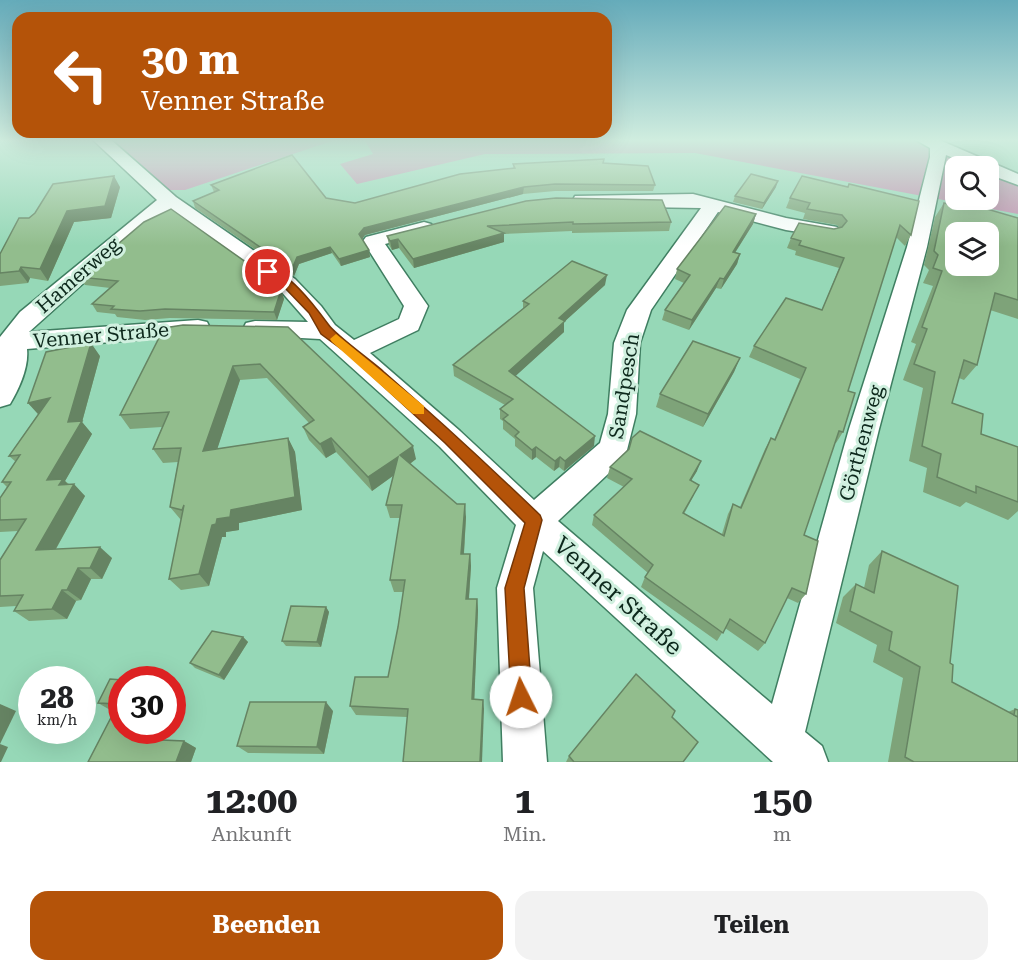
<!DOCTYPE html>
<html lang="de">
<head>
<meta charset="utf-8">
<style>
  body { margin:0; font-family:"Roboto Serif",serif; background:#f2f2f2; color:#202124; height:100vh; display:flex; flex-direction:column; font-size:22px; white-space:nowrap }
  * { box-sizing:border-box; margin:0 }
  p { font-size:20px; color:#757577 }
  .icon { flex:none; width:33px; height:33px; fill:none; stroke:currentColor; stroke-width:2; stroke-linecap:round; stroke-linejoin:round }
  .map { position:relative; height:762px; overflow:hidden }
  .drawer { display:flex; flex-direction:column; background:#fff; flex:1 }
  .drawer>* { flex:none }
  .hud { position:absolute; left:12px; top:12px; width:600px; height:126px; border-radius:18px; box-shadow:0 6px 24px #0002; background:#b45309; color:#fff; overflow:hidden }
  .tools { position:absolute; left:945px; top:156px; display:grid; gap:12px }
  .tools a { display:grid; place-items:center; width:54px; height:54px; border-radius:12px; background:#fff; box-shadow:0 6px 24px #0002; font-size:30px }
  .speed { position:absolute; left:18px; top:666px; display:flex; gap:12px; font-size:30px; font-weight:700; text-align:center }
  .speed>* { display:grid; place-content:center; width:78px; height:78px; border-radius:50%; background:#fff; box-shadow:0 6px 24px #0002; line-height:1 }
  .speed small { font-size:15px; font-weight:400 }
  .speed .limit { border:9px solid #d22; background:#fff; color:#111 }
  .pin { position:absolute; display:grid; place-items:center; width:51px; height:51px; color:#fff; margin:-26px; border:3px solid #fff; border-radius:50%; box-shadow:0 2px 6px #0007 }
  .me { position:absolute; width:66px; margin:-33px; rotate:356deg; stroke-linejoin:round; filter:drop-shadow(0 0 4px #0008) }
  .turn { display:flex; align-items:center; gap:21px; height:126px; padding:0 30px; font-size:27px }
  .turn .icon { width:78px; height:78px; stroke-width:2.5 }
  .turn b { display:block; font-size:42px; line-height:51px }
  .eta { display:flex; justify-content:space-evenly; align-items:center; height:102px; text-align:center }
  .eta b { font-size:36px; font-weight:700; line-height:42px }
  .button { display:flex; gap:12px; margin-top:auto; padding:12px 30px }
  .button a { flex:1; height:69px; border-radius:18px; background:#b45309; color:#fff; font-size:24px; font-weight:700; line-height:69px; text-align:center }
  .button a+a { background:#f2f2f2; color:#202124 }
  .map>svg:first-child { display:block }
  .green { fill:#c48eaf }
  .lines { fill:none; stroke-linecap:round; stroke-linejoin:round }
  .minor-casing { stroke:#3f7e61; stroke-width:3 }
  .minor { fill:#fff; fill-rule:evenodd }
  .wall { fill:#7ea379 }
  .shaded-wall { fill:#668463 }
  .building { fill:#92bd8d; stroke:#668463; stroke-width:1.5; fill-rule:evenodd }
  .route { fill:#b45309; stroke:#753606; stroke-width:1.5 }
  .slow { fill:#f59e0b }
  .labels { text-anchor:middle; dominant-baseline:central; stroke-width:6; stroke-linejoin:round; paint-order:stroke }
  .street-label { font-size:20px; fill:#0d281c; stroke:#d0f0df }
  .near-street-label { font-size:24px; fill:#0d281c; stroke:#d0f0df }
</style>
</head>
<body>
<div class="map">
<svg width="1018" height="762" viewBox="0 0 1018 762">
  <rect width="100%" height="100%" fill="#96d8b7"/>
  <!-- green -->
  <g class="green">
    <polygon points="111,139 338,139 185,190 169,190"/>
    <polygon points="364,139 918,139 980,166 956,166 956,200 988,200 989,170 1018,183 1018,214 695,153 485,154 357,184 340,164 373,154"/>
  </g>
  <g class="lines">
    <defs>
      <path id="minor" d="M92 139H110L176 197 295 279 321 306 335 325 354 340 399 319 404 306 363 241 366 237 424 222 431 224 434 228 431 232 385 244 428 306 418 330 370 353 460 431 534 500 600 443 608 414 614 343 627 310 701 208 582 206 575 204 573 200 575 196 693 194 786 218 837 227 840 231 837 235 830 237 786 230 718 212 651 310 640 343 636 414 625 458 558 521 772 704 849 429 907 247 930 157V148L916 140 937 139 1018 174V185L988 174V166H973L946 155 927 247 879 429 805 732 822 746 828 762H773L543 551 533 588 547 762H503L497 588 516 525 440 447 320 339 246 335 243 329 246 323 255 321 308 322 279 289 169 210 147 226 29 332 198 320 207 322 210 328 207 334 27 349C29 367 19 389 10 404L0 407V337L20 312 157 200Z"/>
    </defs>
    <!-- minor casing -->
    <use href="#minor" class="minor-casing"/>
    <!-- minor -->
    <use href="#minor" class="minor"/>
  </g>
  <!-- wall -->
  <g class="wall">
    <polygon points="603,163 655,185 653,191 555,191 523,194 365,235 362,239 369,250 370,257 341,266 332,253 299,264 294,276 195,208 193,201 214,192 211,185 326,198 355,203 513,168 513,164"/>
    <polygon points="120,187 111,218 74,222 48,281 30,278 28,283 0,286 0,254"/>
    <polygon points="776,187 762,209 733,202 735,196"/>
    <polygon points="848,187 919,201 911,235 905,246 896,237 848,391 843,432 836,443 835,443 804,535 806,594 798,603 787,598 765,643 758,651 725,628 717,641 641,587 645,577 648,573 592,525 594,515 624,487 607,478 610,467 697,471 691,481 694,495 684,514 722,534 728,514 733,504 740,507 765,449 771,438 774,440 800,379 749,357 754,346 822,310 839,268 795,255 796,251 787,248 791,238 840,228 837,225 803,219 805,213 786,208 790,198"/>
    <polygon points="662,200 671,222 669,231 572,233 572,231 504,234 504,242 414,268 399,248 392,250 389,245 387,236"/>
    <polygon points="944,203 963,208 1018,218 1018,319 990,310 977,365 964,380 959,378 952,403 981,434 1018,447 1018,511 1008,520 966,502 960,507 923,492 927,468 909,461 923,388 903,380 916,344 911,342 933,286 923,283 929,270 924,265 935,217"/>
    <polygon points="756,214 753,224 735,253 740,254 737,264 721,289 716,288 689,330 662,320 665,310 684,283 675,279 677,269"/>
    <polygon points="79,277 281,290 284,299 277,320 170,318 145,320 117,317 115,314 97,312 92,304 110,288 85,285"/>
    <polygon points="605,285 564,322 564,332 515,376 594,446 564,471 559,467 554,471 536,457 532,460 515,446 515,439 503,429 503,421 500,419 500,409 505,405 454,376 453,365 523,309 523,301"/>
    <polygon points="288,327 416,459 410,464 466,517 464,554 470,554 471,566 469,599 477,599 478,610 474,699 484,709 407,717 356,715 350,706 388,677 398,627 403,592 394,592 390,580 400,518 390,518 386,505 393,476 372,491 336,452 326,458 309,440 303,427 309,423 267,378 240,380 217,449 288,438 295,452 302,510 239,523 239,530 226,532 226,537 222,537 209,586 181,590 169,579 181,520 170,507 178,462 163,463 153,449 162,427 130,429 120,415"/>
    <polygon points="100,356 82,422 92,434 65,481 85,496 56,549 112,558 102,579 91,579 81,600 76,601 67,619 29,621 14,611 16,606 0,607 0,560 18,531 0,532 0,498 7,487 2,482 16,462 9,456 38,414 28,403"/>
    <polygon points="740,358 734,372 703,427 656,407 660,394"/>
    <polygon points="882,551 950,663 952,682 1008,712 1015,709 1018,762 888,762 903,678 873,662 877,645 836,623 843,597 856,584 864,588 869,565"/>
    <polygon points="326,607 329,612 321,647 286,646 282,641"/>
    <polygon points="243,637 248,642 224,680 195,668 190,663"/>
    <polygon points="110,679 155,740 184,741 196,748 191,762 88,762 115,711 112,711 98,703"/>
    <polygon points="333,711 324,754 248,753 237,746"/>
    <polygon points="672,717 683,762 566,762 569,756"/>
  </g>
  <!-- shaded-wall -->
  <g class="shaded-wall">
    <polygon points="114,176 120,187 111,218 74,222 48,281 40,269 67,211"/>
    <polygon points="778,181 776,187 762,209 764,203"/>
    <polygon points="524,187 523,194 365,235 361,241 359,234 364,228"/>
    <polygon points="756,214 753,224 729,262 733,252"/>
    <polygon points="504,233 504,242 414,268 413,259"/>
    <polygon points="398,239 399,248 392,250 390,241"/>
    <polygon points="330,247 332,253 299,264 294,276 292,269 297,257"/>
    <polygon points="369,250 370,257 341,266 339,259"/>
    <polygon points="740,254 737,264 721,289 724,279"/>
    <polygon points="21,267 30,278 28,283 19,271"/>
    <polygon points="607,275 605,285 564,322 564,332 509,382 509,371 559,318"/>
    <polygon points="720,278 716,288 689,330 692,320"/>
    <polygon points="281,290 284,299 277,320 274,312"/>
    <polygon points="91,343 100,356 82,422 92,434 65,481 71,488 74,484 85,496 49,561 36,550 47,480 68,422"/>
    <polygon points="740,358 734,372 703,427 708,414"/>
    <polygon points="233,366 240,380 212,465 203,451"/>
    <polygon points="50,398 39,415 28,403"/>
    <polygon points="595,436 594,446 564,471 565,461"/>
    <polygon points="288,438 295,452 302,510 239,523 239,530 226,532 226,537 222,537 209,586 199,574 212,525 217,519 231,510"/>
    <polygon points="331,438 336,452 326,458 320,444"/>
    <polygon points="413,446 416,459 404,468 400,455"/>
    <polygon points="536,447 536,457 532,460 532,450"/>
    <polygon points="398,457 401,470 372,491 368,477"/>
    <polygon points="560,457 559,467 554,471 555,461"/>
    <polygon points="701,461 697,471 685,490 690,480"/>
    <polygon points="465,504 466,517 463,566 461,554"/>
    <polygon points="100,547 112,558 102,579 90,568"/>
    <polygon points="470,554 471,566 468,610 466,599"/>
    <polygon points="78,568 91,579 81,600 67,590"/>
    <polygon points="62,590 76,601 67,619 52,609"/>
    <polygon points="477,599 478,610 474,708 472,699"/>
    <polygon points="326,607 329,612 321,647 317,642"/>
    <polygon points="243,637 248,642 224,680 219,675"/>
    <polygon points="483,700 484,709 482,762 480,762"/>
    <polygon points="326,702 333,711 324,754 317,747"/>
    <polygon points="0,704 16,711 0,744"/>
    <polygon points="143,730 158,730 152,746 139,739"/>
    <polygon points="184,741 196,748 191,762 176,762"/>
    <polygon points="0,744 8,747 1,762 0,762"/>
  </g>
  <!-- building -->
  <g class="building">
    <polygon points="292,155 326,198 355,203 460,174 515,168 513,164 604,159 603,163 648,166 655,185 555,184 524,187 364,228 359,234 369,250 339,259 330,247 297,257 292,269 193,201 219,190 211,185"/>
    <polygon points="751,174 778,181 764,203 735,196"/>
    <polygon points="114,176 105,206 67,211 40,269 21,267 19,271 0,273 0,254 19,218 29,218 35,213 53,184"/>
    <polygon points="802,176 848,187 849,184 919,201 911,235 900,225 848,391 855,393 843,432 839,431 804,535 818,541 806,594 792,588 765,643 730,619 723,633 645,577 653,565 594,515 632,479 610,467 629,449 632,438 640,431 701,461 690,480 699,485 683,513 724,536 733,504 741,508 771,438 775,440 806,368 754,346 786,298 822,310 844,258 799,245 801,241 791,238 799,223 834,229 842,227 847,221 842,215 807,209 810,203 790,198"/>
    <polygon points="556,198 662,200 671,222 573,224 573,222 487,226 504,233 413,259 398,239 390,241 387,236 526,201"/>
    <path d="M944 203 963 208 980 207 1018 218V300L995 293 977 365 964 360 952 403 983 414 981 434 1018 447V502L976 486V493L937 477 941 454 922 446 935 372 914 364 927 329 922 327 942 271 933 268 938 255 934 251ZM956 232H988V266H956Z"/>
    <polygon points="725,206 756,214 733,252 740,254 724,279 720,278 692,320 665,310 690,275 677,269"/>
    <polygon points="171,209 274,282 281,290 274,312 165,309 140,311 111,309 114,306 92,304 118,281 79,277 144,222"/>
    <polygon points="572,261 607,275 559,318 565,321 509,371 595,436 565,461 560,457 555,461 536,447 532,450 515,436 519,432 503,419 508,415 500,409 513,399 453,365 529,304 523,301"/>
    <polygon points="183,325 288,327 413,446 400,455 457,504 465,504 461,554 470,554 466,599 477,599 472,699 483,700 480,762 403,762 408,709 350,706 355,677 388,677 398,627 405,580 390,580 402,505 386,505 398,457 368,477 331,438 320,444 303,427 314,420 260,364 233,366 203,451 288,438 295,497 231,510 230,517 217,519 216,524 212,525 199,574 169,579 184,505 182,510 170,507 181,448 153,449 169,412 120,415 164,328"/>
    <polygon points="693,341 740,358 708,414 660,394"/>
    <polygon points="91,343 68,422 82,421 47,480 63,479 59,485 74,484 36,550 100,547 90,568 78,568 67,590 62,590 52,609 14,611 23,595 0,596 0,560 26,519 0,520 0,498 11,482 2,482 20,455 9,456 50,398 28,403 46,352"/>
    <polygon points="882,551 958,586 950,663 953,665 952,682 1018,717 1018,762 914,762 905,757 920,667 889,650 892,632 850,611 856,584 874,593"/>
    <polygon points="291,606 326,607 317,642 282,641"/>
    <polygon points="212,631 243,637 219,675 190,663"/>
    <polygon points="636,674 675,711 672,717 698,742 683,762 574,762 569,756"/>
    <polygon points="110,679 122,680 122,730 143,730 139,739 184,741 176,762 88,762 118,704 98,703"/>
    <polygon points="250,702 326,702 317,747 237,746"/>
    <polygon points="1015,709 1018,710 1018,717 1014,715"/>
  </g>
  <!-- sky -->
  <linearGradient id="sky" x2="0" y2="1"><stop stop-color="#65abba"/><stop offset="0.57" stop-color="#d0eddf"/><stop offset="1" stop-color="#d0eddf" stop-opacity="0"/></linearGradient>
  <rect width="1018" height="246" fill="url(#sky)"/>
  <!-- route -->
  <path class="route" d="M264 269C285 265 317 309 328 324 335 335 372 361 384 372 437 418 489 466 540 515L542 520 524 588 532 697 529 704 521 707 514 704 511 697 505 588 525 523 445 443 348 354 321 334 309 313 283 286 264 274Z"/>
  <!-- slow -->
  <polygon class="slow" points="336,334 424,406 424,414 413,414 332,342 330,339"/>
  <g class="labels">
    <!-- street labels -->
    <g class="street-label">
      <text transform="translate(78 275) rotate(-41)">Hamerweg</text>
      <text transform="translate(101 335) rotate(-5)">Venner Straße</text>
      <text transform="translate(624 386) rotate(-81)">Sandpesch</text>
      <text transform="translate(861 443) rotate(-75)">Görthenweg</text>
    </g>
    <!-- near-street labels -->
    <g class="near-street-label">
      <text transform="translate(618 596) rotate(42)">Venner Straße</text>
    </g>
  </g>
</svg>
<div class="tools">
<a><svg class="icon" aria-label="search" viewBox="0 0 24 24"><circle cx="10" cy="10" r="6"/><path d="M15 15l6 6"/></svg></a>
<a><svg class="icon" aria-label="layers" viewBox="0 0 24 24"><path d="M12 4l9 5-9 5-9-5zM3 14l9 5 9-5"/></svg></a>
</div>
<div class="speed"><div>28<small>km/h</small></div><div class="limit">30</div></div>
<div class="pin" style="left:268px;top:272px;background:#d93025"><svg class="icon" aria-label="arrive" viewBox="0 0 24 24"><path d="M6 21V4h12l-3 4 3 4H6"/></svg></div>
<svg class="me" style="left:521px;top:697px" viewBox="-20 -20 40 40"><circle r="19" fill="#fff"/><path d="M0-13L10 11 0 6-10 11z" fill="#b45309"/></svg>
<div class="hud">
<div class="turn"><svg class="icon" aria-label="left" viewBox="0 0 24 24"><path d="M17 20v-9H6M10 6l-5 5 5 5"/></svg><div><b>30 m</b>Venner Straße</div></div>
</div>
</div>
<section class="drawer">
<div class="eta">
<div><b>12:00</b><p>Ankunft</p></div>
<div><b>1</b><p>Min.</p></div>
<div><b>150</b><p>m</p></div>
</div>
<div class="button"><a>Beenden</a><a>Teilen</a></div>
</section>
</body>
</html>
